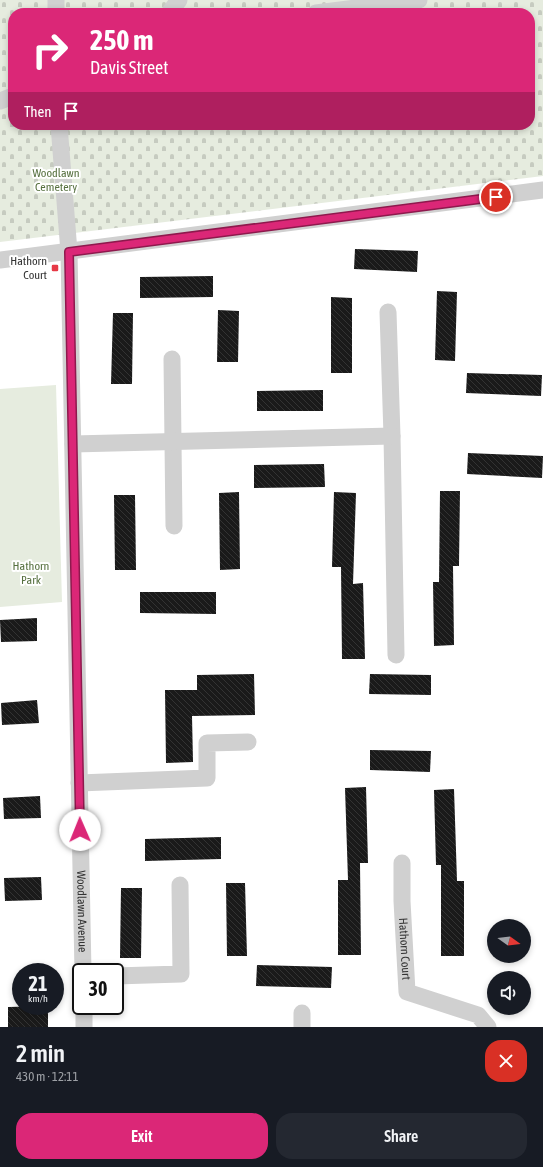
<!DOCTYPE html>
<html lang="en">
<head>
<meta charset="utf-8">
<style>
  body { margin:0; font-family:"Asap Condensed",sans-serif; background:#242831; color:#f1f3f6; height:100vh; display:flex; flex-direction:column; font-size:15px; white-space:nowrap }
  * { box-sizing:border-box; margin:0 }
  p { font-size:13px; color:#9ea1a6 }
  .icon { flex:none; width:22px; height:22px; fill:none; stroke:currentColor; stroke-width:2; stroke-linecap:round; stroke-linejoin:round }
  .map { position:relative; height:1027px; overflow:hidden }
  .sheet { display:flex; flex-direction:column; background:#171b24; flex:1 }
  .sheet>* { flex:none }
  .guide { position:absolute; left:8px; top:8px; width:527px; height:122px; border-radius:16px; box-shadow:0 2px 6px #0003; background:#db2777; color:#fff; overflow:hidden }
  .needle { width:26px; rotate:105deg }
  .fabs { position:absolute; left:487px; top:919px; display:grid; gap:8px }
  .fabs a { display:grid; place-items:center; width:44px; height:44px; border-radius:50%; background:#171b24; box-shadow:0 2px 6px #0003; font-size:20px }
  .speed { position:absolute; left:12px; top:963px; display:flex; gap:8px; font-size:20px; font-weight:700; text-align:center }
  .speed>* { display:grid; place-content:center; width:52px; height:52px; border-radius:50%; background:#171b24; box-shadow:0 2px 6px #0003; line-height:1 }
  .speed small { font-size:10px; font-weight:400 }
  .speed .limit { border:2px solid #111; border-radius:6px; background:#fff; color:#111 }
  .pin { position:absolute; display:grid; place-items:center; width:34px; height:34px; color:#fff; margin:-17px; border:2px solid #fff; border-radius:50%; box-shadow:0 1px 4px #0007 }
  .me { position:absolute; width:44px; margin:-22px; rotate:359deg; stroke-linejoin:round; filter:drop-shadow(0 0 3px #0008) }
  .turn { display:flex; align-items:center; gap:14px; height:84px; padding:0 16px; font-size:18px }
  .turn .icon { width:52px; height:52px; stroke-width:2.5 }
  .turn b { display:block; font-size:28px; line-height:34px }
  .then { display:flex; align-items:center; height:38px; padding:0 16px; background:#0003; gap:8px; font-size:15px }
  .round { display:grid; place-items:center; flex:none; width:42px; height:42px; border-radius:16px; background:#242831 }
  .summary { display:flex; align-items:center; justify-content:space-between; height:68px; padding:0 16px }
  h1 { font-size:24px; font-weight:600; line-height:30px }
  .cta { display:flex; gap:8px; margin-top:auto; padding:8px 16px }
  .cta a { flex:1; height:46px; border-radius:16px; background:#db2777; color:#fff; font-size:16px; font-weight:600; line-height:46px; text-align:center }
  .cta a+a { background:#242831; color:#f1f3f6 }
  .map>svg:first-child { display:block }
  .cemetery { fill:url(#cemetery-stones); fill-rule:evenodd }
  .green { fill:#e6ecdf }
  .building { fill:url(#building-back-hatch) }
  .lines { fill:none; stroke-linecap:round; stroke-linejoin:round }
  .minor { stroke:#d0d0d0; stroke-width:17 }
  .route-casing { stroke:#8e194d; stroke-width:10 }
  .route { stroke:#db2777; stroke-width:7 }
  .poi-dot { fill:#e63946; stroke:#fff; stroke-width:1.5 }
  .labels { text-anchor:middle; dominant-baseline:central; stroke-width:4; stroke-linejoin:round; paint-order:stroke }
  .park-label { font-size:12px; fill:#56703f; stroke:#fff }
  .poi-label { font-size:12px; fill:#333; stroke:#fff; text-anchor:end }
  .street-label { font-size:12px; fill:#333; stroke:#fff }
</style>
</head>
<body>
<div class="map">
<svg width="543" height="1027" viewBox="0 0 543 1027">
  <defs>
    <pattern id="cemetery-stones" width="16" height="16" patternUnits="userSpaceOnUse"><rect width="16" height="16" fill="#e6ecdf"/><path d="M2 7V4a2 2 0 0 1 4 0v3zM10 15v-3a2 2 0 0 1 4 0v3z" fill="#c6cbc0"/></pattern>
    <pattern id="building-back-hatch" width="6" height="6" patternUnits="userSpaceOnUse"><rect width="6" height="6" fill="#1a1a1a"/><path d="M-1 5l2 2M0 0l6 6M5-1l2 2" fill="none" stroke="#333"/></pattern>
  </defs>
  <rect width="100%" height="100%" fill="#fff"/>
  <!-- cemetery -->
  <path class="cemetery" d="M0 0H543V176L0 242ZM13 13H530V125H13Z"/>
  <!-- green -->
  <polygon class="green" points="56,385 62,602 0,607 0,389"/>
  <!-- building -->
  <g class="building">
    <polygon points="355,249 418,251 417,272 354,269"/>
    <polygon points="213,276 213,297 140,298 140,277"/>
    <polygon points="437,291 457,292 455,361 435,360"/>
    <polygon points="331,297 352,298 352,373 331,373"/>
    <polygon points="218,310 239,311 238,362 217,362"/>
    <polygon points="113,313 133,313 132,384 111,384"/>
    <polygon points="467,373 542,375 541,396 466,393"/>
    <polygon points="323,390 323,411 257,411 257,391"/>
    <polygon points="468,453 543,456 542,478 467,474"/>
    <polygon points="324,464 325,487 254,488 254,465"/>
    <polygon points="440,491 460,491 459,566 453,566 454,645 434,646 433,582 439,582"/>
    <polygon points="239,492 240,569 220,570 219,493"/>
    <polygon points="334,492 356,493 353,584 363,583 365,659 342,659 341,567 332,567"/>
    <polygon points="114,495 135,495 136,570 115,570"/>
    <polygon points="140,592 216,592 216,614 140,613"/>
    <polygon points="37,618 37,641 1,642 0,620"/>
    <polygon points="254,674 255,715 192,716 193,762 166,763 165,690 197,690 197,675"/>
    <polygon points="370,674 431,675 431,695 369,694"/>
    <polygon points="37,700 39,723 2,725 1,703"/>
    <polygon points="370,750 431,751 430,772 370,770"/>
    <polygon points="366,787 368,863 360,863 361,955 338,955 338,880 348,880 345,788"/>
    <polygon points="454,789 457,881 464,881 464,956 441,956 441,865 436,865 434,790"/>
    <polygon points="40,796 41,818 4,819 3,798"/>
    <polygon points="221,837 221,859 145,861 145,839"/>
    <polygon points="41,877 42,900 5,901 4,878"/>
    <polygon points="226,883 245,883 247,956 227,956"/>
    <polygon points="121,888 142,888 141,958 120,958"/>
    <polygon points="257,965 332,967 331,988 256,986"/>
    <polygon points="48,1006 48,1027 8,1027 8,1007"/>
  </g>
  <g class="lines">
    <!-- minor -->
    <g class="minor">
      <polyline points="56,13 56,0"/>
      <polyline points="169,13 179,0"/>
      <polyline points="316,13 419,0"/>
      <polyline points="0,101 13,96"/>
      <path id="s1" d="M59 125 69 252 83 972"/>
      <polyline points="0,260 543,190"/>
      <polyline points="388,312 392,436 396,655"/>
      <polyline points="172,359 174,526"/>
      <polyline points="73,444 392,436"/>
      <polyline points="79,783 207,778 207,743 248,742"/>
      <path id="s2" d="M402 863V901L407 992 478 1015 488 1027"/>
      <polyline points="115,976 181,974 180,885"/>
      <polyline points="84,1006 84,1027"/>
      <polyline points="302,1013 302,1027"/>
    </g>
  </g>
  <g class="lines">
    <defs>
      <polyline id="route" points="80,830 69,252 496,197"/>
    </defs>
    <!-- route casing -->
    <use href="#route" class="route-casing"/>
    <!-- route -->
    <use href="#route" class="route"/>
  </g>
  <!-- markers -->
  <rect class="poi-dot" x="51" y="264" width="8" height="8" rx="2"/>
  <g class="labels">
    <!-- park labels -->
    <g class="park-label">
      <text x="56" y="173">Woodlawn<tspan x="56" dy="14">Cemetery</tspan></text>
      <text x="31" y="566">Hathorn<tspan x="31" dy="14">Park</tspan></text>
    </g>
    <!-- poi labels -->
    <g class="poi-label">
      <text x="47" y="261">Hathorn<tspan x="47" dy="14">Court</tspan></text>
    </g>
    <!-- street labels -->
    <g class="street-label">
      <text stroke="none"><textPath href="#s1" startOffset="787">Woodlawn Avenue</textPath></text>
      <text stroke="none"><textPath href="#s2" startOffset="86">Hathorn Court</textPath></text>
    </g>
  </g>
</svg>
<div class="fabs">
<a><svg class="needle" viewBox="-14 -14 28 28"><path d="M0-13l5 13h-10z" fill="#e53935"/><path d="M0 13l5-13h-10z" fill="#9ea1a6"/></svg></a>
<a><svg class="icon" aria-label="sound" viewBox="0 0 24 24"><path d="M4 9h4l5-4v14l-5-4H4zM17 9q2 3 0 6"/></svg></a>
</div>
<div class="speed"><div>21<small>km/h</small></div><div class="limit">30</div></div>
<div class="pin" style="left:496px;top:197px;background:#d93025"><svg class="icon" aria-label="arrive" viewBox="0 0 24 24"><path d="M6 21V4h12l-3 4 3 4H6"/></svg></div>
<svg class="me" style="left:80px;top:830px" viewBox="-20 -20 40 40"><circle r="19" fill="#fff"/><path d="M0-13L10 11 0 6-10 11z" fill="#db2777"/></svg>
<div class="guide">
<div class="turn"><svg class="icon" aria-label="right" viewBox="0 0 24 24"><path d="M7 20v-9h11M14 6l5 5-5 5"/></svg><div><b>250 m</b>Davis Street</div></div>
<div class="then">Then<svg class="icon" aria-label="arrive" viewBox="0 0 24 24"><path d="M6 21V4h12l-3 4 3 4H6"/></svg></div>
</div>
</div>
<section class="sheet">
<div class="summary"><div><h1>2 min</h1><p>430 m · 12:11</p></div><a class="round" style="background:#d93025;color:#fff"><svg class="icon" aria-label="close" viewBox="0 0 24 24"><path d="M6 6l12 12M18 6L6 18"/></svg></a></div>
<div class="cta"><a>Exit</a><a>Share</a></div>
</section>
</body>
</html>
